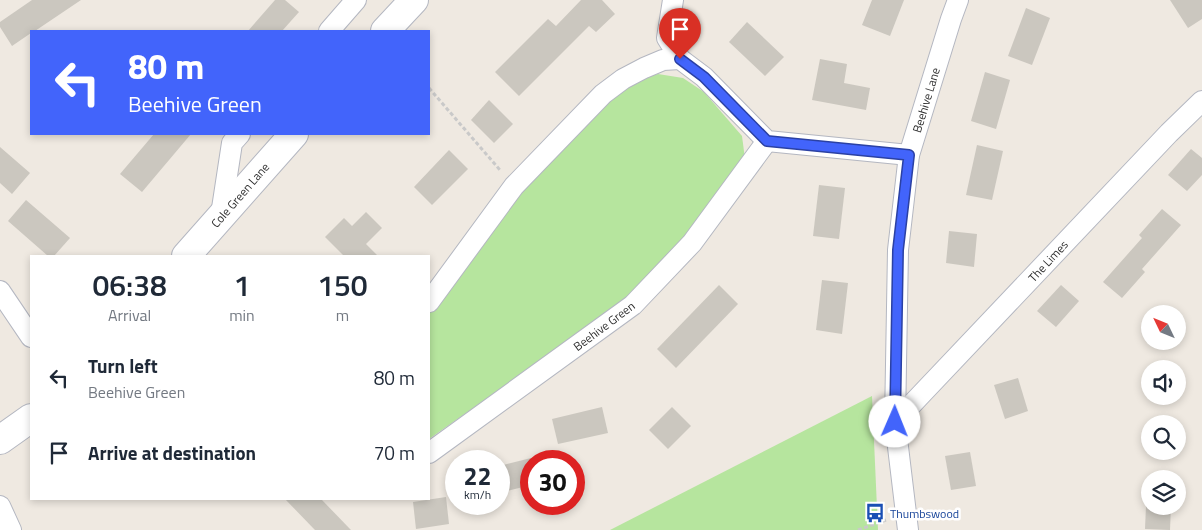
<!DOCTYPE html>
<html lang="en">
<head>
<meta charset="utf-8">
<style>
  body { margin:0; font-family:"Titillium Web",sans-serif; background:#f6f6f7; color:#1f2937; height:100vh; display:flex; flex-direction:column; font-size:19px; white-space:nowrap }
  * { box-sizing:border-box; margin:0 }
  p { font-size:16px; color:#747a83 }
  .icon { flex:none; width:28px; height:28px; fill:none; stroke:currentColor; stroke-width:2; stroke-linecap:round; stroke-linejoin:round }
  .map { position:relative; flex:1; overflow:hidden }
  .side { position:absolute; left:30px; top:255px; width:400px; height:245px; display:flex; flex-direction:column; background:#fff; border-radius:0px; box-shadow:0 2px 8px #0003 }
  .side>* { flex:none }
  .guide { position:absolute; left:30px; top:30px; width:400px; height:105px; border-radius:0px; box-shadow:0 2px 8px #0003; background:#4264fb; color:#fff; overflow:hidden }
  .needle { width:32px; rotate:313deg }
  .buttons { position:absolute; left:1141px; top:305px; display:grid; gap:10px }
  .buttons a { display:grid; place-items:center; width:45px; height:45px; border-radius:50%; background:#fff; box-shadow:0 2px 8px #0003; font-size:25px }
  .speed { position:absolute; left:445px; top:450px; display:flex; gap:10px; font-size:25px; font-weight:700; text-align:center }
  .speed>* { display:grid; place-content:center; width:65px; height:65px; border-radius:50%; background:#fff; box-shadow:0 2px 8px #0003; line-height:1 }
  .speed small { font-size:12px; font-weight:400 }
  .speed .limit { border:8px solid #d22; background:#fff; color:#111 }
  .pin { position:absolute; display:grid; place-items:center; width:42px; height:42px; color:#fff; margin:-51px -21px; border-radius:50% 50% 50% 0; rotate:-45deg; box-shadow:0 0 5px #0007 }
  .pin .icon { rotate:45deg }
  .me { position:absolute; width:55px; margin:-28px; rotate:1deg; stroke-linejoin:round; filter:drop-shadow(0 0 4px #0008) }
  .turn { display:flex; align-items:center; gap:18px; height:105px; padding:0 15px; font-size:22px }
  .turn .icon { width:65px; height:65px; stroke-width:2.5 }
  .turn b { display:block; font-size:35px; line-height:42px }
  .eta { display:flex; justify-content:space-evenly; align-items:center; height:85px; text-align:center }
  .eta b { font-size:30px; font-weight:600; line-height:35px }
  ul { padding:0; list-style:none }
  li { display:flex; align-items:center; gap:15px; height:75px; padding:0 15px }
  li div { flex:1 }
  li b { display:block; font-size:19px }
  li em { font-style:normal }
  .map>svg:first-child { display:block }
  .grass { fill:#b6e59e }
  .building { fill:#cbc7bf }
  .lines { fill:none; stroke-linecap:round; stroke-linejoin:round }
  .street-casing { stroke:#b4b7c1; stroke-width:22 }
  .secondary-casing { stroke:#b4b7c1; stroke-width:30 }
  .path { stroke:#c9c9c9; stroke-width:3; stroke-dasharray:4 2.5; stroke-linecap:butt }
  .street { stroke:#fff; stroke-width:20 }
  .secondary { stroke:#fff; stroke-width:28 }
  .route-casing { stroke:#2b41a3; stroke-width:12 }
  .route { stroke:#4264fb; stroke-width:9 }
  .labels { text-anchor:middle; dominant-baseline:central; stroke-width:5; stroke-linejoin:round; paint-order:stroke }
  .street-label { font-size:12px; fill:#2e2e2e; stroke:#fff }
  .transit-label { font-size:12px; fill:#164399; stroke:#fff; text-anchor:start }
</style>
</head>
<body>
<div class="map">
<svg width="1202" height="530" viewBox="0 0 1202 530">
  <rect width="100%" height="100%" fill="#efe9e1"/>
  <!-- grass -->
  <g class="grass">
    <polygon points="658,74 683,78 704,92 742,136 745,159 683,239 629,297 580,333 429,439 429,313 515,196 608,99 636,80"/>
    <polygon points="872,396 878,530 610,530"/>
  </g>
  <!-- building -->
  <g class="building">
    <polygon points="32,0 81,0 35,31 31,31 31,33 12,46 0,27 0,22"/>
    <polygon points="275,0 285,0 299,12 282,31 248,31"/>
    <polygon points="581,0 602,0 615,14 596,32 589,26 519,96 495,72 548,19 556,26"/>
    <polygon points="872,0 904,0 890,36 862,25"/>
    <polygon points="1170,0 1202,0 1202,19 1188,28"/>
    <polygon points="1026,8 1050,18 1032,65 1008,56"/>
    <polygon points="747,22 784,57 765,76 729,42"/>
    <polygon points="820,59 847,64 844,83 870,88 866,110 812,100"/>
    <polygon points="985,72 1010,80 996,129 971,121"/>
    <polygon points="489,100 513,124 494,143 471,120"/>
    <polygon points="154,134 191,134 142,192 120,174"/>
    <polygon points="977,145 1003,151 992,200 966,195"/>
    <polygon points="0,147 30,173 12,194 0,183"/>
    <polygon points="1191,149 1202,158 1202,175 1187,191 1168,175"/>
    <polygon points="449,150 468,169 432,205 414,187"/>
    <polygon points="819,185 845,188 839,239 813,236"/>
    <polygon points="26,200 70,238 54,256 48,256 8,221"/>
    <polygon points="1162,209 1181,225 1142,269 1145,272 1122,298 1103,282 1142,238 1139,235"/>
    <polygon points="366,212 382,228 366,244 378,256 344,256 325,237 344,218 352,226"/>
    <polygon points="949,231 977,234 974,267 946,263"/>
    <polygon points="822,280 848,283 842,334 816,330"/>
    <polygon points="719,285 738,304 676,368 657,349"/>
    <polygon points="1061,285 1079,301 1056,327 1037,311"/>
    <polygon points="1018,378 1028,411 1005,419 994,385"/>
    <polygon points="602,407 608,433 558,444 552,419"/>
    <polygon points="672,407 691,426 668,449 649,430"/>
    <polygon points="970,452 976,486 951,490 945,456"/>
    <polygon points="531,458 531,485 499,493 499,466"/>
    <polygon points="446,497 449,524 416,529 413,502"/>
    <polygon points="285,499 321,499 351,530 315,530"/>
    <polygon points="1146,506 1171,506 1170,530 1145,529"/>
  </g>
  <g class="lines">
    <defs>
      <g id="street">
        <polyline points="673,0 667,38 680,59"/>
        <polyline points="329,31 356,0"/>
        <polyline points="221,215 232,143 240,134"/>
        <polyline points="0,291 31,337"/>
        <polyline points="429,302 514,186 603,94 623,79 644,68 663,60 680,59 704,77 767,141 909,155"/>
        <polyline points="895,422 1169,133 1202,101"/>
        <polyline points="429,453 633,305 692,243 767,141"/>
        <polyline points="0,506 11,530"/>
        <polyline points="908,530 895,422 898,250 909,155 951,19 958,0"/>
      </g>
      <g id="secondary">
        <polyline points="385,31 414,0"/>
        <polyline points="186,256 294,134"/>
        <polyline points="0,440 31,418"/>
      </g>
    </defs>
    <!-- street casing -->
    <use href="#street" class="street-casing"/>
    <!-- secondary casing -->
    <use href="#secondary" class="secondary-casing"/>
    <!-- path -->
    <g class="path">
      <polyline points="429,88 500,170"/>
      <polyline points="858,530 886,520"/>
    </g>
    <!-- street -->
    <use href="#street" class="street"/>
    <!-- secondary -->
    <use href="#secondary" class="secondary"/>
  </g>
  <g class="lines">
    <defs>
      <polyline id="route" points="680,59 704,77 767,141 909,155 898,250 895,422"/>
    </defs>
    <!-- route casing -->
    <use href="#route" class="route-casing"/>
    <!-- route -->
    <use href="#route" class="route"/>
  </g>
  <!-- icons -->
  <defs>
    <symbol id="bus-bare" viewBox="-9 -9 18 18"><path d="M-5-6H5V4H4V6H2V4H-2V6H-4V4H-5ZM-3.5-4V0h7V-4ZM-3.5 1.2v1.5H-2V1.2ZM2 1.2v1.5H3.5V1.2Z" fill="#1a4fb4" stroke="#fff" stroke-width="2.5" paint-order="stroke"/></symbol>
  </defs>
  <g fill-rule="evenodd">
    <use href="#bus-bare" x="861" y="499" width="28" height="28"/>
  </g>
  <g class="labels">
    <!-- street labels -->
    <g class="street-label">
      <text transform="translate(926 100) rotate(-73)">Beehive Lane</text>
      <text transform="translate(240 195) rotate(-49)">Cole Green Lane</text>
      <text transform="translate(1048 261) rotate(-47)">The Limes</text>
      <text transform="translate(604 326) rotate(-37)">Beehive Green</text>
    </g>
    <!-- transit labels -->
    <g class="transit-label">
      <text x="890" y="513">Thumbswood</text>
    </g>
  </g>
</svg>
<div class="buttons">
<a><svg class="needle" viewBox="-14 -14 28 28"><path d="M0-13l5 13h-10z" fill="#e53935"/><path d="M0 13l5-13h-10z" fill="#747a83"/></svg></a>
<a><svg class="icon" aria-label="sound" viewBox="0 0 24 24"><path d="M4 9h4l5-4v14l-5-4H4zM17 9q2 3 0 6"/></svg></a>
<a><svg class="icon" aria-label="search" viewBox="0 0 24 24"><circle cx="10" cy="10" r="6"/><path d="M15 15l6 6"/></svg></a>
<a><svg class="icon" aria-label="layers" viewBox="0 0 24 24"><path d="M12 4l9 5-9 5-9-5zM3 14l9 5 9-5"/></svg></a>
</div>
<div class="speed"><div>22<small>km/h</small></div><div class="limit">30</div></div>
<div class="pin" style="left:680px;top:59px;background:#d93025"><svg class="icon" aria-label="arrive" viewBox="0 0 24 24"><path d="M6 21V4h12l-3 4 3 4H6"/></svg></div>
<svg class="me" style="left:895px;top:422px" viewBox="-20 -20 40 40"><circle r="19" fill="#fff"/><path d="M0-13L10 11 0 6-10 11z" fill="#4264fb"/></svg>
<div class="guide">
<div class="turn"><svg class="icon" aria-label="left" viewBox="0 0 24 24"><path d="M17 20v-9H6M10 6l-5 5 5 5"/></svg><div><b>80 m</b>Beehive Green</div></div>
</div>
<section class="side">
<div class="eta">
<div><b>06:38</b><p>Arrival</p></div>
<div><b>1</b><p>min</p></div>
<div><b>150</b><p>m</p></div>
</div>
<ul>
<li><svg class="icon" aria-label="left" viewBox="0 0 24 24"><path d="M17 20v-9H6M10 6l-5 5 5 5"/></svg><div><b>Turn left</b><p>Beehive Green</p></div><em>80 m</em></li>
<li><svg class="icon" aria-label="arrive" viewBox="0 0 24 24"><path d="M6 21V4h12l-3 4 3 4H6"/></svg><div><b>Arrive at destination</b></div><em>70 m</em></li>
</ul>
</section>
</div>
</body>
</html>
